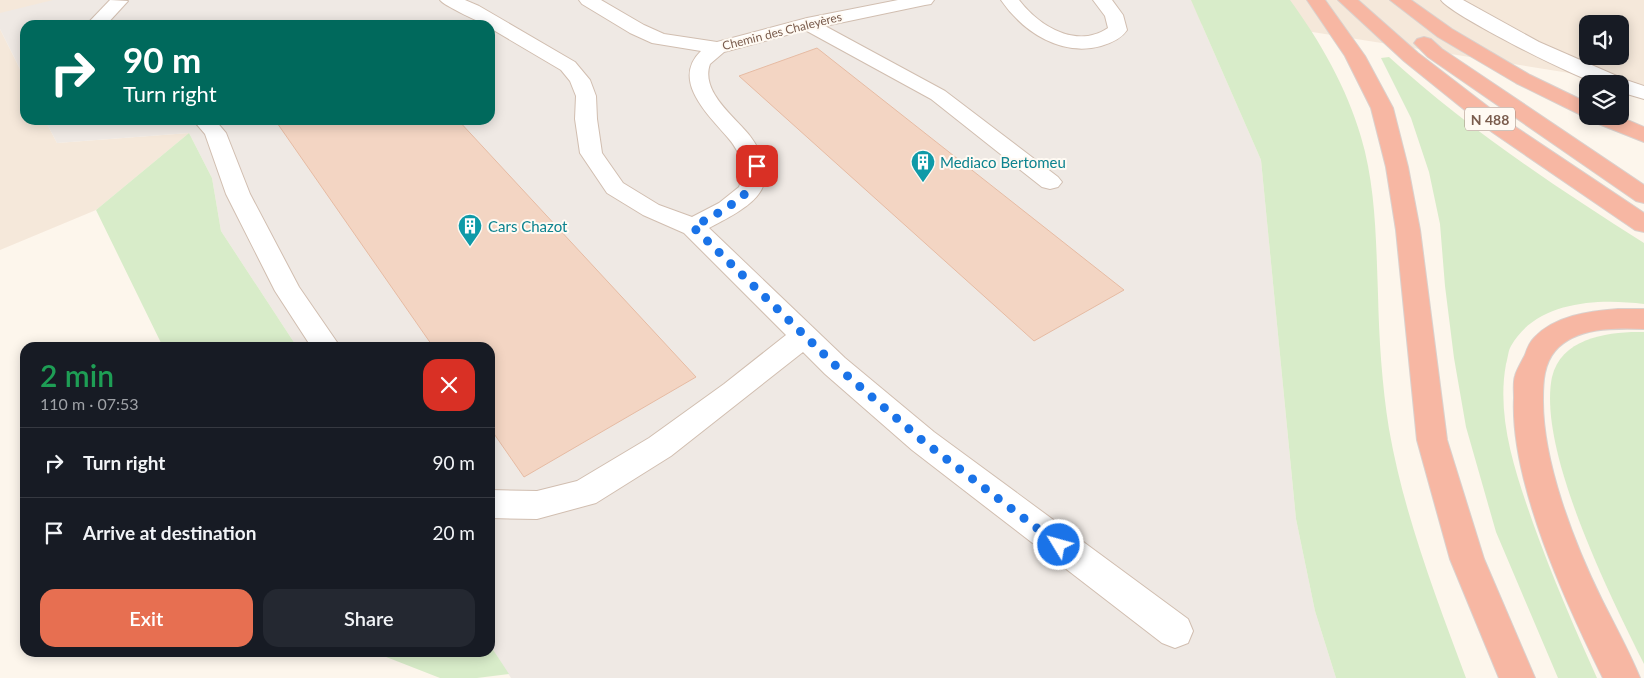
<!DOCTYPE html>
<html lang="en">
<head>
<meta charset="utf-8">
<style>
  body { margin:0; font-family:Lato,sans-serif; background:#242831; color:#f1f3f6; height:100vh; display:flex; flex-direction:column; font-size:19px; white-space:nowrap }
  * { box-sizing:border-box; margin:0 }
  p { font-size:16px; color:#9ea1a6 }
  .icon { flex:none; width:28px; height:28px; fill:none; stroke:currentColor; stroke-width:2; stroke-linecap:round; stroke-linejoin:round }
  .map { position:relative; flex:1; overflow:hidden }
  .side { position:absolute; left:20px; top:342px; width:475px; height:315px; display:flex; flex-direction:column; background:#171b24; border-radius:15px; box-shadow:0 2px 12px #0003 }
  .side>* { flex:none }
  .hud { position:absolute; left:20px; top:20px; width:475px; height:105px; border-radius:15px; box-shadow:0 2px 12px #0003; background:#00695c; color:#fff; overflow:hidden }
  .fabs { position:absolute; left:1579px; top:15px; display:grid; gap:10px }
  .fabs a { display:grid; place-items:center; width:50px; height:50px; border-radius:10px; background:#171b24; box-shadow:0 2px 12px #0003; font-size:25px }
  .pin { position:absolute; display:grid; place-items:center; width:42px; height:42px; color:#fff; margin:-21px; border-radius:10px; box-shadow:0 2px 8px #0006 }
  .me { position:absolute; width:55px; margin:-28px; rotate:307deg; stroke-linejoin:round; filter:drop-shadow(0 0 4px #0008) }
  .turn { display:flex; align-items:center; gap:18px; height:105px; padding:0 20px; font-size:22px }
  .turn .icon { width:65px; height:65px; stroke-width:2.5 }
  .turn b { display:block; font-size:35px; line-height:42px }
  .round { display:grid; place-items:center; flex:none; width:52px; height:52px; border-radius:15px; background:#242831 }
  .head { display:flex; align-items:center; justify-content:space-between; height:85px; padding:0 20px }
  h1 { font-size:30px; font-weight:600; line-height:38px; color:#1e9e55 }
  .cta { display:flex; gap:10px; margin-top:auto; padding:10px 20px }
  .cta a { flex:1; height:58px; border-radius:15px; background:#e76f51; color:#fff; font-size:20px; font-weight:600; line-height:58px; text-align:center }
  .cta a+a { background:#242831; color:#f1f3f6 }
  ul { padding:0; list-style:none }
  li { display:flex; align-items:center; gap:15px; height:70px; padding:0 20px; border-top:1px solid #363941 }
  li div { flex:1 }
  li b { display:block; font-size:19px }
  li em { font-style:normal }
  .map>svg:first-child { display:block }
  .residential { fill:#f5e8da; fill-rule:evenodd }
  .industrial { fill:#efe9e4 }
  .green { fill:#d8ecc9 }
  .building { fill:#f3d5c3; stroke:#e6bba3 }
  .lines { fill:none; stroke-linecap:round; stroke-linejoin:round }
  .minor-casing { stroke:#d1beb0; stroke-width:2 }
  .highway-casing { stroke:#dad1cd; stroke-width:2 }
  .minor { fill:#fff; fill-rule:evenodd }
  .highway { fill:#f7b7a3; fill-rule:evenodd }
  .route { stroke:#1a73e8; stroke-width:9; stroke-dasharray:0 16.2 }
  .labels { text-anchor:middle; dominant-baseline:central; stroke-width:4; stroke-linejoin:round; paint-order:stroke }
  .far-street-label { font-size:12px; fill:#7a5c4d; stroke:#fffaf3 }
  .shield { fill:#fffaf3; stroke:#a28b7f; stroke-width:1 }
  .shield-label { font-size:14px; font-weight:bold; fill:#7a5c4d }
  .culture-label { font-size:15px; fill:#0d838f; stroke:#fffaf3; text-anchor:start }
</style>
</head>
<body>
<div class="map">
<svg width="1644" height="678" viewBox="0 0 1644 678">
  <rect width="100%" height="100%" fill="#fdf6ec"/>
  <!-- residential -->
  <g class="residential">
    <path d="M0 0H1644V85L1269 25 0 15ZM1588 24H1620V56H1588Z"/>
    <polygon points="0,29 25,79 25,120 45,120 57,143 189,133 96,210 0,250"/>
  </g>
  <!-- industrial -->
  <polygon class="industrial" points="53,0 1191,0 1261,160 1296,519 1315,611 1336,678 511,678 490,645 490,348 297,347 221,231 212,178 189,133 57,143 45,120 490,120 490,25 25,25 25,79 0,29 0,13"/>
  <!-- green -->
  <g class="green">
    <path d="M1191 0H1290C1320 41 1347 88 1361 137 1376 187 1376 242 1378 294 1379 339 1382 385 1389 429 1404 515 1436 597 1466 678H1336L1315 611 1296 519 1261 160Z"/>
    <path d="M1389 57C1467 128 1555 187 1644 243V304C1598 298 1536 301 1511 346 1508 351 1508 358 1506 364 1496 418 1516 474 1533 523 1552 576 1574 627 1597 678H1558L1496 532 1466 427 1454 358 1445 286 1440 224 1429 172 1411 118 1381 58Z"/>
    <polygon points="189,133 212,178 221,231 297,347 163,347 96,210"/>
    <path d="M1644 332V664C1611 598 1537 450 1552 377 1561 337 1611 331 1644 332Z"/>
    <polygon points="490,645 509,674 477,678 440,678 376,653 490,652"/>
  </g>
  <!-- building -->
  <g class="building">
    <polygon points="817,48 1124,290 1034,341 739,76"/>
    <polygon points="275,120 458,120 696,377 524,477 490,428 490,348 434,348"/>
  </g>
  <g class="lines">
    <defs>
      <g id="minor">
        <polygon points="110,0 128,1 106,25 86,25"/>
        <path d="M440 0H465L479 6 575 62 590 80 596 96 597 119 602 153 623 183 659 205 692 217 719 203 739 187 746 166C740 157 736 147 729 139 710 116 670 81 701 51L652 43 630 33 582 4 579 0H601L644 25 664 34 717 42 807 18 898 0H934L931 4 925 5 825 26 945 91 1058 177 1062 182 1058 187 1050 189 1042 187 931 99 805 30 724 52 710 64C700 92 735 117 750 136 757 145 762 156 768 166 766 174 765 185 760 192 751 207 724 220 709 228L845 358 934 432 1188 619 1193 631 1188 643 1175 648 1162 643 912 450 825 374 803 352 671 456 596 503 537 519 490 518V490L537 491 577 481 649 438 724 384 786 335 684 233 643 215 607 193 580 153 575 119 576 96 570 81 561 70 490 28V25C484 25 443 5 440 0Z"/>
        <path d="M1001 0H1019C1040 27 1077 49 1108 28L1105 16 1093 0H1112L1123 15 1127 30C1121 39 1111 43 1101 46 1061 57 1023 32 1001 0Z"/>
        <path d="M1441 0H1463L1539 42 1626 80 1644 86V99L1620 92V84C1614 84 1607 85 1601 84 1581 81 1451 15 1441 0Z"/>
        <polygon points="193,120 215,120 226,133 250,194 299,287 341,348 312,348 275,291 226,194 205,134"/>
      </g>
      <g id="highway">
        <polygon points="1307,0 1325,0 1365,56 1393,108 1408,167 1420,230 1447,440 1484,559 1535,678 1499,678 1450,559 1417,440 1396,230 1386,167 1371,108 1345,56"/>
        <polygon points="1338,0 1358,0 1418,53 1508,122 1644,213 1644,232 1635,230 1492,132 1404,61"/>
        <polygon points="1390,0 1411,0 1452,29 1530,75 1588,103 1588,116 1618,116 1644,127 1644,142 1591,121 1589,117 1581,115 1516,83 1438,37"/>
        <polygon points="1424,37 1431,39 1442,49 1644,185 1644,203 1636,201 1428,57 1414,43 1417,39"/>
        <path d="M1618 309H1644V329C1615 328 1576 327 1555 351 1544 364 1543 382 1543 398 1542 461 1574 543 1602 600 1615 626 1629 651 1640 678H1603C1566 603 1510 482 1514 398 1514 391 1513 382 1515 376 1517 369 1522 361 1525 355 1527 349 1529 343 1534 338 1554 316 1589 311 1618 309Z"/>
      </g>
    </defs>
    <!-- minor casing -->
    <use href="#minor" class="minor-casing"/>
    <!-- highway casing -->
    <use href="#highway" class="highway-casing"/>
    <!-- minor -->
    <use href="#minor" class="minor"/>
    <!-- highway -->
    <use href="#highway" class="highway"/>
  </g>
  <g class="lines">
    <!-- route -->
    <polyline class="route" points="757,166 750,190 727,208 693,227 836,366 923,441 1059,545"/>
  </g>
  <!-- icons -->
  <defs>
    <symbol id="building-pin" viewBox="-11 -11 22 30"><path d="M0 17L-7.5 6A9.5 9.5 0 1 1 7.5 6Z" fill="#0f9aa8" stroke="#fffaf3"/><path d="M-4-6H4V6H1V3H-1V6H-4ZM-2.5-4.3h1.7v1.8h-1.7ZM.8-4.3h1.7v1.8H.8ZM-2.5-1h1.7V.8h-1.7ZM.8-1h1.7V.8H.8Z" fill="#fff"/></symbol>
  </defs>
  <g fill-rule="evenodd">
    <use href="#building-pin" x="909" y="148" width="28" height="38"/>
    <use href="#building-pin" x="456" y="212" width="28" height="38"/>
  </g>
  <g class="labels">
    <!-- far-street labels -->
    <g class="far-street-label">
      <text transform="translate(782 31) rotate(-14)">Chemin des Chaleyères</text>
    </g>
    <!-- shield labels -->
    <rect class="shield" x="1465" y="107.5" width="50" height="23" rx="4"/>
    <g class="shield-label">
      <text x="1490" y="119">N 488</text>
    </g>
    <!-- culture labels -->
    <g class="culture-label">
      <text x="940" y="162">Mediaco Bertomeu</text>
      <text x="488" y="226">Cars Chazot</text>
    </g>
  </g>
</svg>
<div class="fabs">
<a><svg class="icon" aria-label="sound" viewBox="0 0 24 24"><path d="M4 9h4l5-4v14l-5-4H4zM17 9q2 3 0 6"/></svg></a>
<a><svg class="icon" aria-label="layers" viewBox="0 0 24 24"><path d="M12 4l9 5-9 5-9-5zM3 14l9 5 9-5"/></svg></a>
</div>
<div class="pin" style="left:757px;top:166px;background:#d93025"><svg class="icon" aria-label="arrive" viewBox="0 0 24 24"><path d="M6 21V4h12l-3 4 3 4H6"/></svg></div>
<svg class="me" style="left:1059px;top:545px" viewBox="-20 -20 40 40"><circle r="17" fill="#1a73e8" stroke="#fff" stroke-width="3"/><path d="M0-11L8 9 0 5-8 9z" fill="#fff"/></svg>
<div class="hud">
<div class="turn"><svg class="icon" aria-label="right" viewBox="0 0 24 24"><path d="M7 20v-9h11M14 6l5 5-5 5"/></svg><div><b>90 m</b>Turn right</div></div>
</div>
<section class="side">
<div class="head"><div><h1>2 min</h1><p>110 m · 07:53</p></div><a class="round" style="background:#d93025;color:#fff"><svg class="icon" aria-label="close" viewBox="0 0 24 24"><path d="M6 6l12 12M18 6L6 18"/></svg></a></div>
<ul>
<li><svg class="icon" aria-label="right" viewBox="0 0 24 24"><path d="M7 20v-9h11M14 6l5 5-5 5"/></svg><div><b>Turn right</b></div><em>90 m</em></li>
<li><svg class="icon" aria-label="arrive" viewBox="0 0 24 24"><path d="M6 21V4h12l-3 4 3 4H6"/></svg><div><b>Arrive at destination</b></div><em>20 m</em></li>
</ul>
<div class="cta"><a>Exit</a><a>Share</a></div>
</section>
</div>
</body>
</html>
